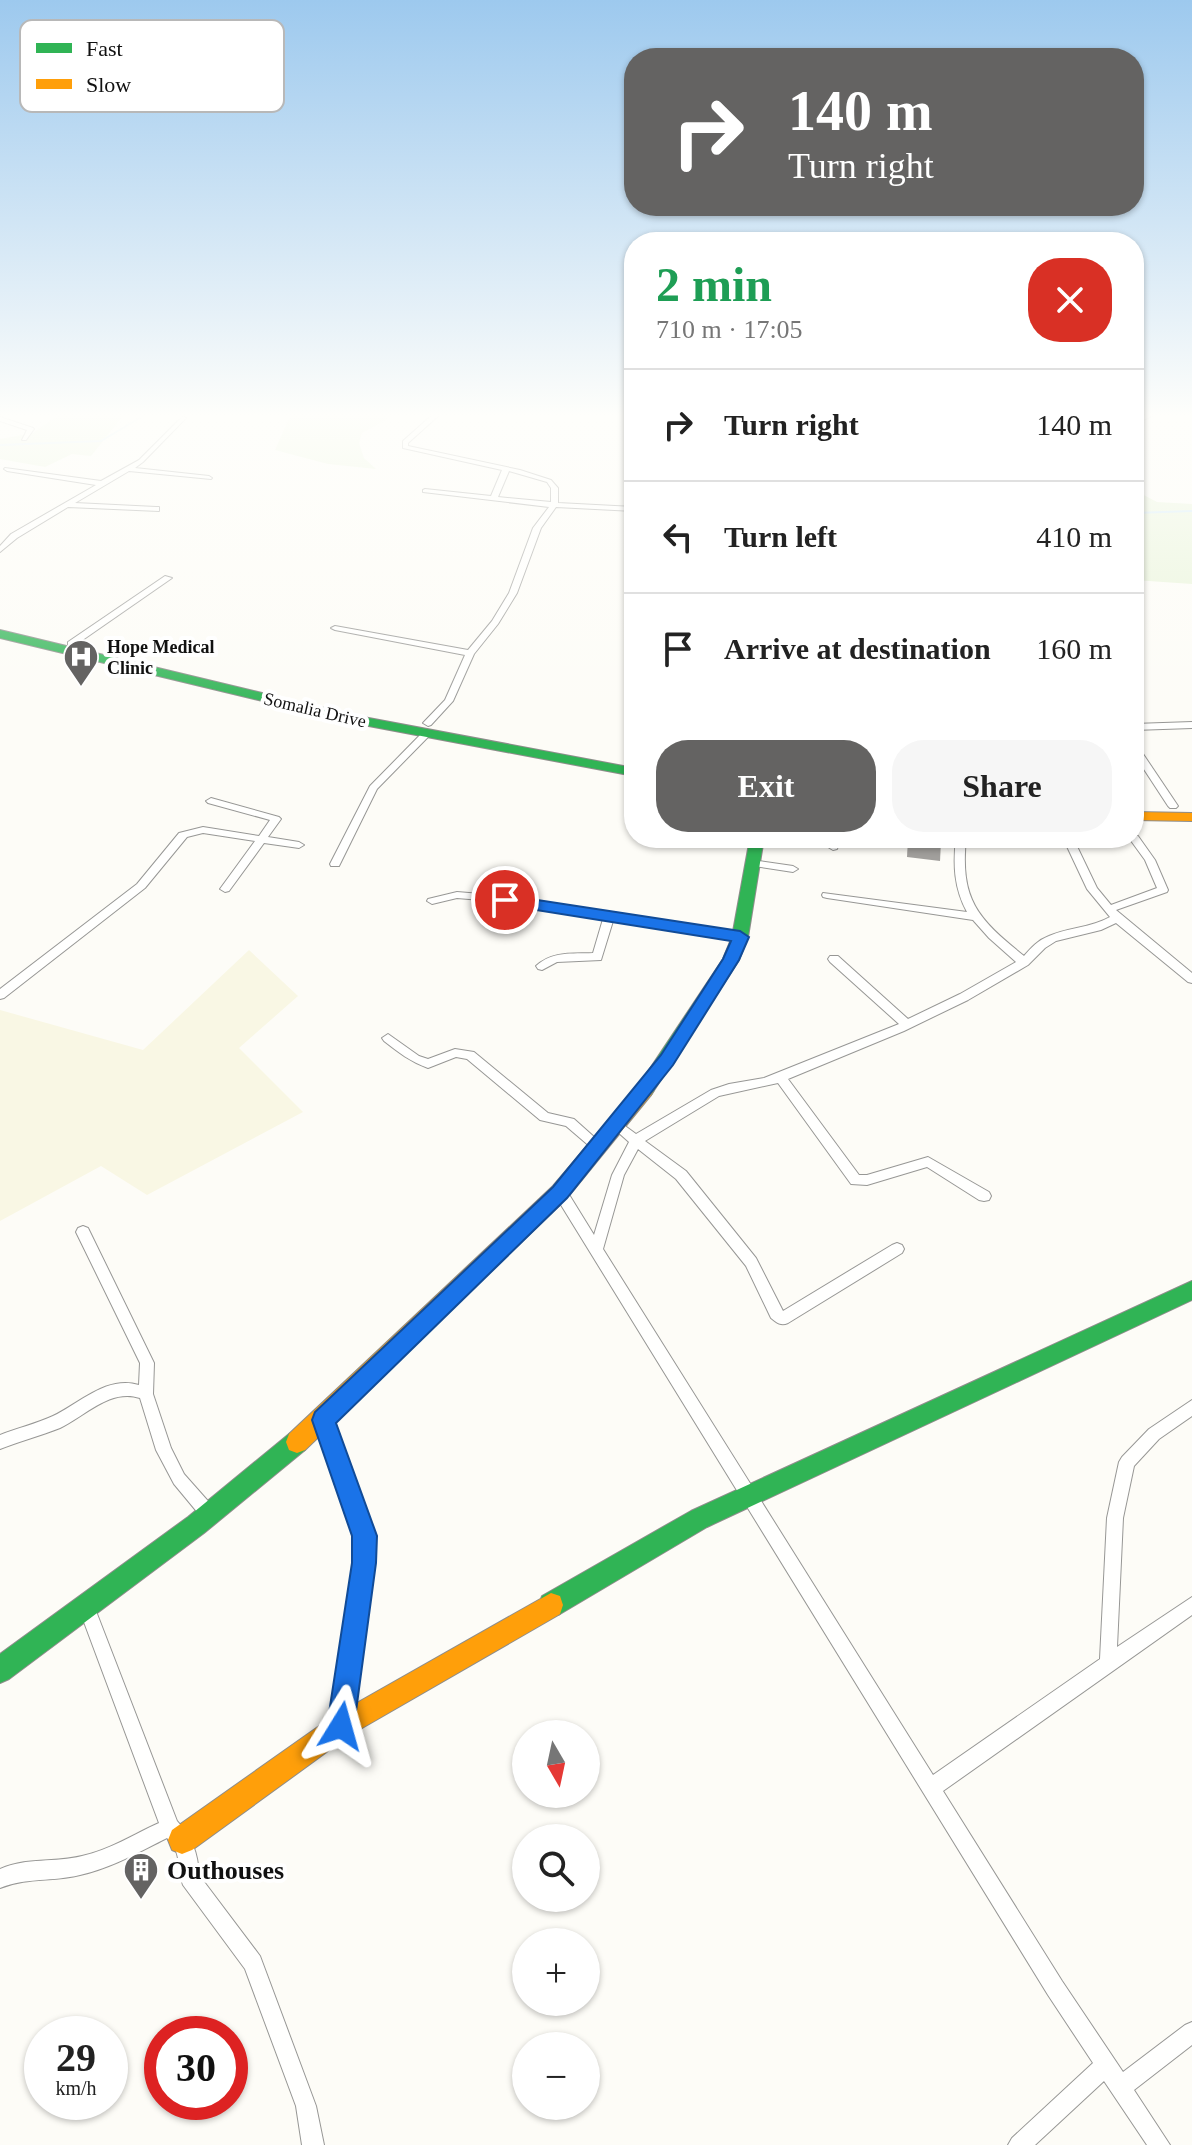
<!DOCTYPE html>
<html lang="en">
<head>
<meta charset="utf-8">
<style>
  body { margin:0; font-family:Georgia,serif; background:#f6f6f6; color:#222; height:100vh; display:flex; flex-direction:column; font-size:30px; white-space:nowrap }
  * { box-sizing:border-box; margin:0 }
  p { font-size:26px; color:#767676 }
  .icon { flex:none; width:44px; height:44px; fill:none; stroke:currentColor; stroke-width:2; stroke-linecap:round; stroke-linejoin:round }
  .map { position:relative; flex:1; overflow:hidden }
  .drawer { position:absolute; left:624px; top:232px; width:520px; height:616px; display:flex; flex-direction:column; background:#fff; border-radius:32px; box-shadow:0 2px 6px #0004 }
  .drawer>* { flex:none }
  .hud { position:absolute; left:624px; top:48px; width:520px; height:168px; border-radius:32px; box-shadow:0 2px 6px #0004; background:#646362; color:#fff; overflow:hidden }
  .needle { width:52px; rotate:171deg }
  .fabs { position:absolute; left:512px; top:1720px; display:grid; gap:16px }
  .fabs a { display:grid; place-items:center; width:88px; height:88px; border-radius:50%; background:#fff; box-shadow:0 2px 6px #0004; font-size:40px }
  .speed { position:absolute; left:24px; top:2016px; display:flex; gap:16px; font-size:40px; font-weight:700; text-align:center }
  .speed>* { display:grid; place-content:center; width:104px; height:104px; border-radius:50%; background:#fff; box-shadow:0 2px 6px #0004; line-height:1 }
  .speed small { font-size:20px; font-weight:400 }
  .speed .limit { border:12px solid #d22; background:#fff; color:#111 }
  .pin { position:absolute; display:grid; place-items:center; width:68px; height:68px; color:#fff; margin:-34px; border:4px solid #fff; border-radius:50%; box-shadow:0 2px 8px #0007 }
  .me { position:absolute; width:88px; margin:-44px; rotate:8deg; stroke-linejoin:round; filter:drop-shadow(0 0 6px #0008) }
  .turn { display:flex; align-items:center; gap:28px; height:168px; padding:0 32px; font-size:36px }
  .turn .icon { width:104px; height:104px; stroke-width:2.5 }
  .turn b { display:block; font-size:56px; line-height:68px }
  .round { display:grid; place-items:center; flex:none; width:84px; height:84px; border-radius:32px; background:#f6f6f6 }
  .headline { display:flex; align-items:center; justify-content:space-between; height:136px; padding:0 32px }
  h1 { font-size:48px; font-weight:700; line-height:60px; color:#1e9e55 }
  .primary-button { display:flex; gap:16px; margin-top:auto; padding:16px 32px }
  .primary-button a { flex:1; height:92px; border-radius:32px; background:#646362; color:#fff; font-size:32px; font-weight:700; line-height:92px; text-align:center }
  .primary-button a+a { background:#f6f6f6; color:#222 }
  ul { padding:0; list-style:none }
  li { display:flex; align-items:center; gap:24px; height:112px; padding:0 32px; border-top:2px solid #e0e0e0 }
  li div { flex:1 }
  li b { display:block; font-size:30px }
  li em { font-style:normal }
  .map>svg:first-child { display:block }
  .farmland { fill:#f9f7e4 }
  .green { fill:#e7f3d7 }
  .lines { fill:none; stroke-linecap:round; stroke-linejoin:round }
  .stream { stroke:#cde8f7; stroke-width:2 }
  .building { fill:#a19f9c }
  .street-casing { stroke:#979795; stroke-width:2 }
  .fast-casing { stroke:#8e8d8b; stroke-width:2 }
  .slow-casing { stroke:#8e8d8b; stroke-width:2 }
  .street { fill:#fffffe; fill-rule:evenodd }
  .fast { fill:#30b455; fill-rule:evenodd }
  .slow { fill:#ff9f0a; fill-rule:evenodd }
  .route { fill:#1a73e8; stroke:#114b97; stroke-width:2 }
  .labels { text-anchor:middle; dominant-baseline:central; stroke-width:8; stroke-linejoin:round; paint-order:stroke }
  .far-poi-label { font-size:18px; font-weight:bold; fill:#111; stroke:#fff; text-anchor:start }
  .far-street-label { font-size:18px; fill:#111; stroke:#fff }
  .near-poi-label { font-size:26px; font-weight:bold; fill:#111; stroke:#fff; text-anchor:start }
  .key { fill:#fff; stroke:#b8b8b8; stroke-width:2 }
  .key-label { font-size:22px; fill:#111 }
</style>
</head>
<body>
<div class="map">
<svg width="1192" height="2145" viewBox="0 0 1192 2145">
  <rect width="100%" height="100%" fill="#fdfcf7"/>
  <!-- farmland -->
  <polygon class="farmland" points="249,950 298,996 239,1048 303,1112 147,1195 101,1166 0,1221 0,1010 143,1050"/>
  <!-- green -->
  <g class="green">
    <polygon points="57,416 123,416 91,456 72,454 45,467 0,459 0,439 33,433"/>
    <polygon points="290,416 393,416 362,433 359,443 364,458 376,469 328,464 275,450"/>
    <polygon points="1134,490 1157,502 1192,504 1192,584 1134,580"/>
  </g>
  <g class="lines">
    <!-- stream -->
    <g class="stream">
      <polyline points="0,445 101,441 143,416"/>
      <polyline points="1134,513 1192,511"/>
    </g>
  </g>
  <!-- building -->
  <polygon class="building" points="908,838 941,842 940,861 907,857"/>
  <g class="lines">
    <defs>
      <g id="street">
        <polygon points="183,416 186,418 185,419 143,462 135,468 209,476 212,478 211,479 129,471 75,503 156,507 159,507 159,511 68,507 17,538 0,552 0,546 11,534 96,485 7,471 4,469 5,468 101,481 139,460"/>
        <path d="M431 416H438L408 443V446L520 470 551 480 558 488V503L634 507V511L556 507 541 528 517 593 498 624 474 654 453 701 431 725 428 726 423 723 445 700 465 655 335 630 331 628 335 626 468 650 492 621 509 593 533 528 549 507 423 492V490L425 489 491 496 502 470 403 448V441ZM509 471 547 482 551 488V502L498 497Z"/>
        <polygon points="1143,416 1152,416 1134,424 1134,420"/>
        <polygon points="0,417 33,428 34,429 26,440 22,440 27,430 0,421"/>
        <polygon points="626,442 634,443 634,447 626,444"/>
        <polygon points="165,576 172,578 74,646 68,646 68,642"/>
        <polygon points="1192,722 1192,728 1134,730 1134,724"/>
        <polygon points="425,732 430,735 428,737 377,789 340,864 339,866 331,866 330,864 370,786 422,733"/>
        <polygon points="1134,744 1137,745 1178,806 1176,808 1170,808 1168,806 1134,754"/>
        <polygon points="211,798 279,817 281,819 268,837 299,842 304,845 299,848 264,843 229,891 225,892 220,889 255,841 203,833 187,837 145,888 4,998 0,999 0,989 137,884 179,833 203,827 259,836 270,820 208,803 206,801"/>
        <path d="M1134 835 1138 836 1155 860 1168 890 1167 892 1116 910 1192 973V983L1188 982 1116 923 1101 930 1056 941 1045 948 1028 965 968 1000 904 1031 788 1079 859 1175H867L928 1157 989 1192 991 1196 989 1200 984 1201 979 1200 927 1167 867 1185 851 1184 778 1083 719 1096 645 1141 686 1171 756 1258 783 1311 892 1245 897 1243 902 1245 904 1249 902 1253 788 1323C781 1326 777 1323 771 1318L746 1266 676 1179 638 1149 624 1175 603 1249 933 1775 1100 1659 1107 1518 1119 1462 1122 1457 1149 1429 1192 1400V1416L1159 1439 1134 1466 1123 1518 1117 1647 1192 1597V1615L943 1791 1062 1981 1123 2072 1185 2025 1192 2022V2045L1134 2090 1170 2145H1147L1104 2081 1035 2145H1008L1012 2138 1093 2063 1048 1995 553 1192 555 1188 560 1187 565 1188 594 1235 612 1175 629 1142 611 1126 613 1123H621L636 1134 711 1090 729 1084 764 1078 899 1024 830 962 828 959 830 956H838L908 1019 960 994 1016 962 989 938 973 920 827 898 823 897 822 895 823 893 967 912C954 888 953 865 956 838H966C960 900 977 918 1024 956 1031 948 1038 940 1049 936 1069 927 1091 928 1110 917L1087 889 1063 838H1073L1097 888 1111 905 1157 888 1145 860 1129 838H1134Z"/>
        <polygon points="831,838 841,838 837,849 833,850 828,847"/>
        <polygon points="752,860 793,866 798,869 793,872 748,865 747,863"/>
        <path d="M457 892 493 895 740 933 745 937 740 941 613 921 601 960 557 962 542 970 538 969 536 966C552 951 572 954 593 953L603 919 493 901 457 898 432 904 427 901 428 899Z"/>
        <path d="M388 1034 419 1056 428 1059 455 1049 474 1052 548 1113 574 1119 602 1144 604 1147 602 1150H594L566 1126 540 1120 467 1059 456 1057 428 1068C411 1062 398 1052 384 1041L382 1038Z"/>
        <path d="M83 1226 88 1228 154 1363 153 1394 171 1448 184 1474 215 1509 217 1514 215 1519 209 1522 203 1519 174 1484 156 1450 140 1398C110 1388 85 1416 60 1428 40 1436 20 1441 0 1449V1435C17 1428 36 1424 53 1416 80 1403 107 1375 139 1385L140 1363 76 1232 78 1228Z"/>
        <polygon points="323,1413 328,1415 330,1420 372,1536 372,1563 350,1724 347,1730 341,1733 335,1730 332,1724 356,1563 356,1536 316,1420 318,1415"/>
        <path d="M86 1598 92 1600 94 1606 177 1821C192 1837 198 1853 199 1875L260 1956 316 2106 324 2145H302L296 2106 245 1969 183 1885C176 1866 183 1854 167 1838 139 1852 111 1868 80 1875 52 1882 28 1877 0 1888V1869C27 1857 55 1863 82 1856 110 1850 134 1834 159 1823L78 1606 80 1600Z"/>
      </g>
      <g id="fast">
        <polygon points="0,630 358,716 634,768 634,776 358,724 0,638"/>
        <polygon points="750,838 764,838 748,937 739,960 651,1095 639,1095 636,1090 639,1085 723,959 732,937"/>
        <polygon points="1192,1281 1192,1300 707,1527 560,1614 551,1617 542,1614 539,1605 542,1596 691,1511"/>
        <polygon points="297,1431 305,1434 308,1442 305,1450 204,1533 9,1679 0,1683 0,1654 188,1517 289,1434"/>
      </g>
      <g id="slow">
        <polygon points="1134,812 1192,813 1192,821 1134,820"/>
        <polygon points="645,1083 651,1085 654,1090 651,1095 567,1198 305,1450 297,1453 289,1450 286,1442 289,1434 553,1186 639,1085"/>
        <polygon points="551,1593 560,1596 563,1605 560,1614 350,1735 192,1850 182,1854 172,1850 168,1840 172,1830 332,1717"/>
      </g>
    </defs>
    <!-- street casing -->
    <use href="#street" class="street-casing"/>
    <!-- fast casing -->
    <use href="#fast" class="fast-casing"/>
    <!-- slow casing -->
    <use href="#slow" class="slow-casing"/>
    <!-- street -->
    <use href="#street" class="street"/>
    <!-- fast -->
    <use href="#fast" class="fast"/>
    <!-- slow -->
    <use href="#slow" class="slow"/>
  </g>
  <!-- sky -->
  <linearGradient id="sky" x2="0" y2="1"><stop stop-color="#9dc9ee"/><stop offset="0.58" stop-color="#fefefb"/><stop offset="1" stop-color="#fefefb" stop-opacity="0"/></linearGradient>
  <rect width="1192" height="716" fill="url(#sky)"/>
  <!-- route -->
  <polygon class="route" points="505,895 740,931 749,937 739,960 673,1065 567,1198 336,1423 377,1536 376,1563 354,1726 350,1735 341,1739 331,1735 327,1726 352,1563 352,1536 312,1420 315,1412 553,1187 661,1055 723,959 731,941 499,904 497,900"/>
  <!-- icons -->
  <defs>
    <symbol id="hospital-pin" viewBox="-11 -11 22 30"><path d="M0 17L-7.5 6A9.5 9.5 0 1 1 7.5 6Z" fill="#646362" stroke="#fff"/><path d="M-5-5h3v3.5h4V-5h3V5h-3V1.5h-4V5h-3Z" fill="#fff"/></symbol>
    <symbol id="building-pin" viewBox="-11 -11 22 30"><path d="M0 17L-7.5 6A9.5 9.5 0 1 1 7.5 6Z" fill="#646362" stroke="#fff"/><path d="M-4-6H4V6H1V3H-1V6H-4ZM-2.5-4.3h1.7v1.8h-1.7ZM.8-4.3h1.7v1.8H.8ZM-2.5-1h1.7V.8h-1.7ZM.8-1h1.7V.8H.8Z" fill="#fff"/></symbol>
  </defs>
  <g fill-rule="evenodd">
    <use href="#hospital-pin" x="61" y="637" width="40" height="54"/>
    <use href="#building-pin" x="121" y="1850" width="40" height="54"/>
  </g>
  <g class="labels">
    <!-- far-poi labels -->
    <g class="far-poi-label">
      <text x="107" y="647">Hope Medical<tspan x="107" dy="21">Clinic</tspan></text>
    </g>
    <!-- far-street labels -->
    <g class="far-street-label">
      <text transform="translate(315 710) rotate(13)">Somalia Drive</text>
    </g>
    <!-- near-poi labels -->
    <g class="near-poi-label">
      <text x="167" y="1870">Outhouses</text>
    </g>
  </g>
  <!-- legend -->
  <rect x="20" y="20" width="264" height="92" rx="12" class="key"/>
  <rect x="36" y="43" width="36" height="10" fill="#30b455"/>
  <rect x="36" y="79" width="36" height="10" fill="#ff9f0a"/>
  <g class="key-label">
    <text x="86" y="56">Fast</text>
    <text x="86" y="92">Slow</text>
  </g>
</svg>
<div class="fabs">
<a><svg class="needle" viewBox="-14 -14 28 28"><path d="M0-13l5 13h-10z" fill="#e53935"/><path d="M0 13l5-13h-10z" fill="#767676"/></svg></a>
<a><svg class="icon" aria-label="search" viewBox="0 0 24 24"><circle cx="10" cy="10" r="6"/><path d="M15 15l6 6"/></svg></a>
<a>+</a>
<a>−</a>
</div>
<div class="speed"><div>29<small>km/h</small></div><div class="limit">30</div></div>
<div class="pin" style="left:505px;top:900px;background:#d93025"><svg class="icon" aria-label="arrive" viewBox="0 0 24 24"><path d="M6 21V4h12l-3 4 3 4H6"/></svg></div>
<svg class="me" style="left:341px;top:1726px" viewBox="-20 -20 40 40"><path d="M0-17L14 15 0 8-14 15z" fill="#1a73e8" stroke="#fff" stroke-width="4"/></svg>
<div class="hud">
<div class="turn"><svg class="icon" aria-label="right" viewBox="0 0 24 24"><path d="M7 20v-9h11M14 6l5 5-5 5"/></svg><div><b>140 m</b>Turn right</div></div>
</div>
<section class="drawer">
<div class="headline"><div><h1>2 min</h1><p>710 m · 17:05</p></div><a class="round" style="background:#d93025;color:#fff"><svg class="icon" aria-label="close" viewBox="0 0 24 24"><path d="M6 6l12 12M18 6L6 18"/></svg></a></div>
<ul>
<li><svg class="icon" aria-label="right" viewBox="0 0 24 24"><path d="M7 20v-9h11M14 6l5 5-5 5"/></svg><div><b>Turn right</b></div><em>140 m</em></li>
<li><svg class="icon" aria-label="left" viewBox="0 0 24 24"><path d="M17 20v-9H6M10 6l-5 5 5 5"/></svg><div><b>Turn left</b></div><em>410 m</em></li>
<li><svg class="icon" aria-label="arrive" viewBox="0 0 24 24"><path d="M6 21V4h12l-3 4 3 4H6"/></svg><div><b>Arrive at destination</b></div><em>160 m</em></li>
</ul>
<div class="primary-button"><a>Exit</a><a>Share</a></div>
</section>
</div>
</body>
</html>
